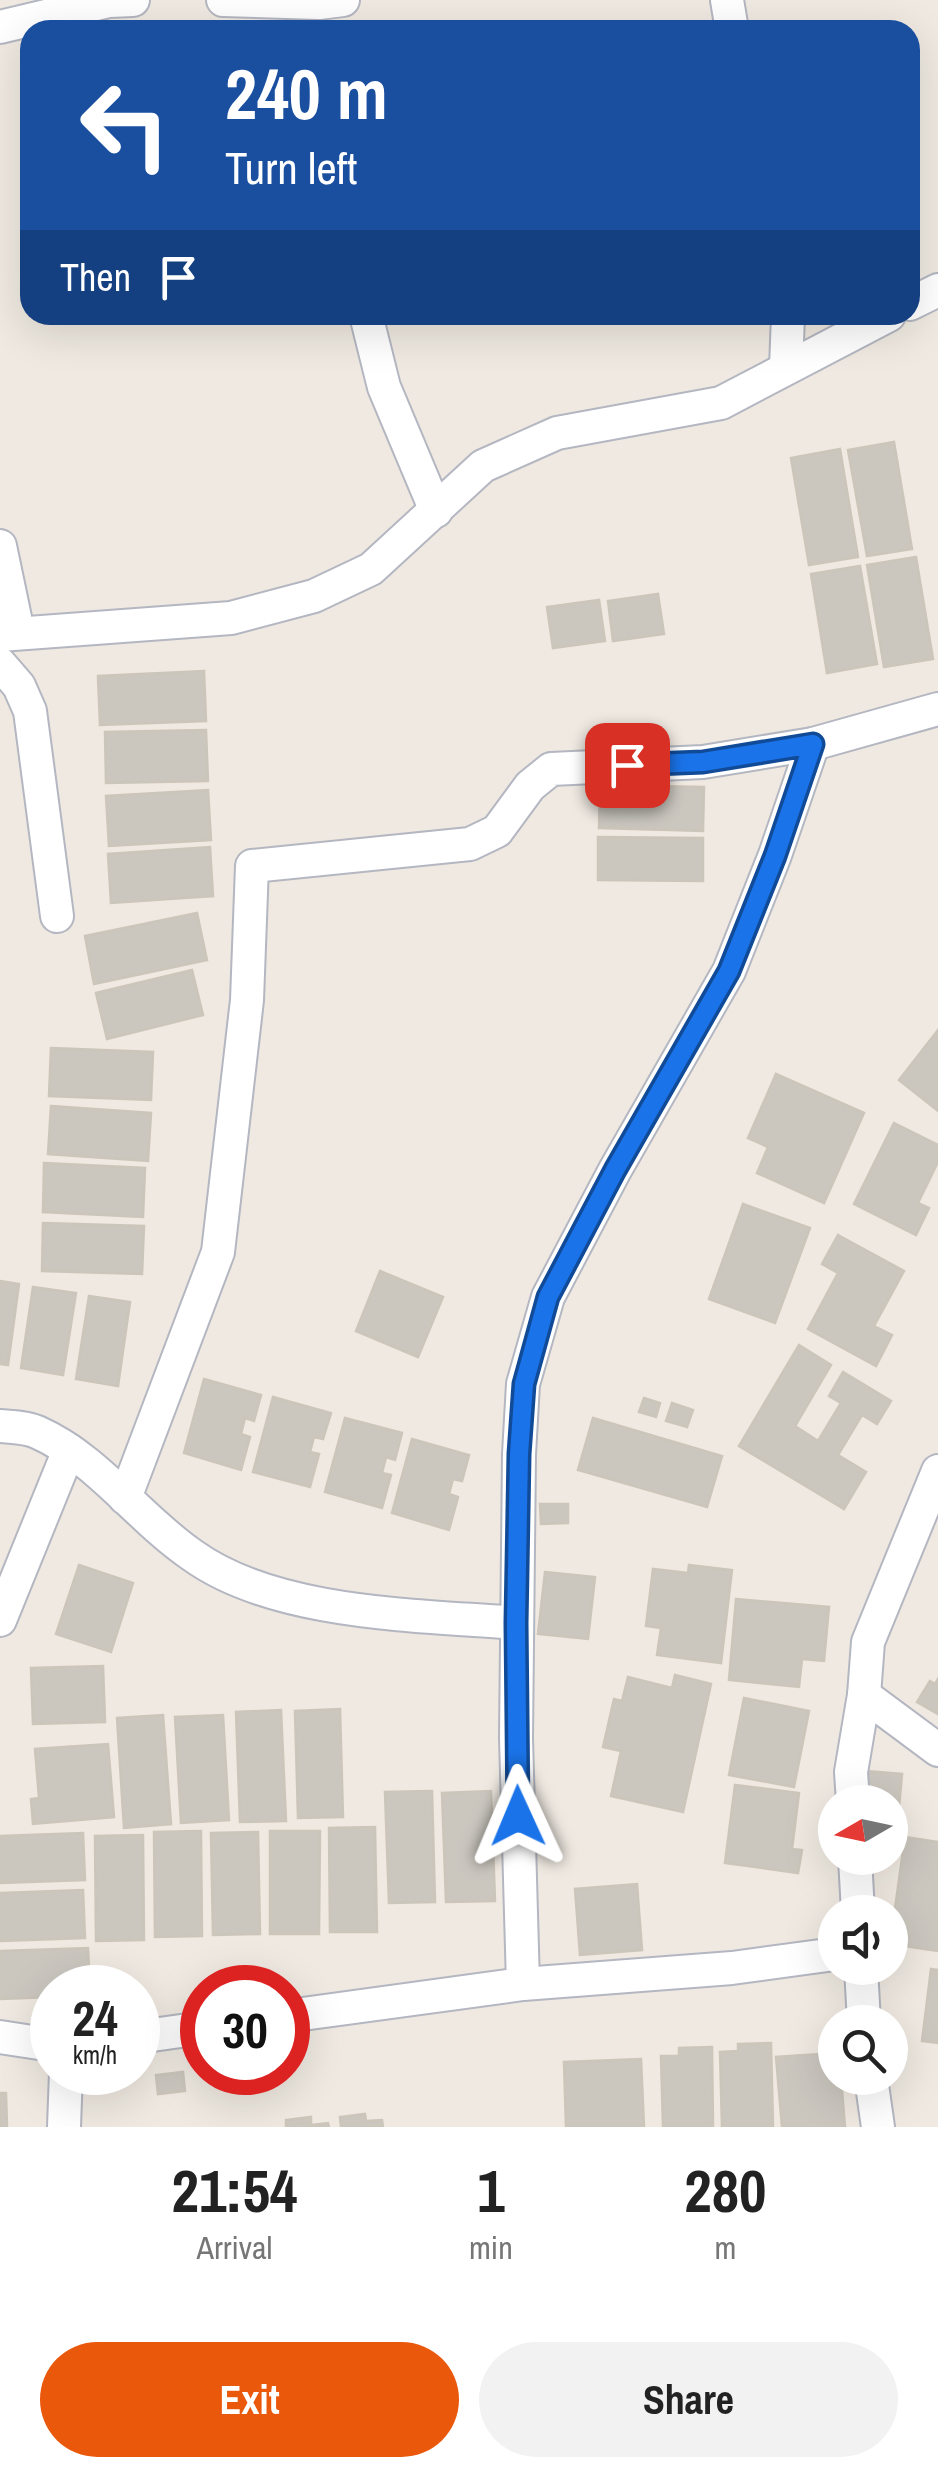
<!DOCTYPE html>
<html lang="en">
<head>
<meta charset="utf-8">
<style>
  body { margin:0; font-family:"Archivo Narrow",sans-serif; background:#f2f2f2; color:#222; height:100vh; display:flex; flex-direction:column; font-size:38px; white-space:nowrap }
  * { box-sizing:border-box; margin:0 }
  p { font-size:32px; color:#767676 }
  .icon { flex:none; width:55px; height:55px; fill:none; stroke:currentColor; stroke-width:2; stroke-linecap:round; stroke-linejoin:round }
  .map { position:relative; height:2127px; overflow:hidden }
  .details { display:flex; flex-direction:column; background:#fff; flex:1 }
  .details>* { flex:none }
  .hud { position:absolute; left:20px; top:20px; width:900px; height:305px; border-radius:30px; box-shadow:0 10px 40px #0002; background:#1a4fa0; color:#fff; overflow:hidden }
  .needle { width:65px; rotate:261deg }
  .controls { position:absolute; left:818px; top:1785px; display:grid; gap:20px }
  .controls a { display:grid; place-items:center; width:90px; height:90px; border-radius:50%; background:#fff; box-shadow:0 10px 40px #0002; font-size:50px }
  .speed { position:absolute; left:30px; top:1965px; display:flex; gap:20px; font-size:50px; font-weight:700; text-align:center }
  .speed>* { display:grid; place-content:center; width:130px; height:130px; border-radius:50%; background:#fff; box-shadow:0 10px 40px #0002; line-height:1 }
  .speed small { font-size:25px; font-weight:400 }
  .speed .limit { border:15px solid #d22; background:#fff; color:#111 }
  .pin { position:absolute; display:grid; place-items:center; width:85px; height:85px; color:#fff; margin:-42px; border-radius:20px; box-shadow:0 5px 15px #0006 }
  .me { position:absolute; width:110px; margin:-55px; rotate:359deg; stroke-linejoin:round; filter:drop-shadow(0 0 8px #0008) }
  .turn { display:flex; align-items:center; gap:35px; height:210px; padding:0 40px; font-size:45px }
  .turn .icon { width:130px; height:130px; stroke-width:2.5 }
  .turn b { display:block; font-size:70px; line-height:85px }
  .then { display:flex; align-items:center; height:95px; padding:0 40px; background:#0003; gap:20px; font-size:38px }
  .eta { display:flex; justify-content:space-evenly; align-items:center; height:170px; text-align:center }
  .eta b { font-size:60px; font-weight:700; line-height:70px }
  .button { display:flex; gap:20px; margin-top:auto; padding:20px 40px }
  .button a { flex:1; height:115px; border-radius:60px; background:#ea580c; color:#fff; font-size:40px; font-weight:700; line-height:115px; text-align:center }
  .button a+a { background:#f2f2f2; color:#222 }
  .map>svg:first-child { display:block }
  .building { fill:#cbc7bf; stroke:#cbc5ba; stroke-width:2.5 }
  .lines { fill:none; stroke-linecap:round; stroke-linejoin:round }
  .minor-casing { stroke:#b4b7c1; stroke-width:36 }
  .minor { stroke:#fff; stroke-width:32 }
  .route-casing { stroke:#114b97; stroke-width:25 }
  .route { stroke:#1a73e8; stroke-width:18 }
</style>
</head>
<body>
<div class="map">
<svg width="938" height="2127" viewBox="0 0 938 2127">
  <rect width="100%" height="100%" fill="#efe9e1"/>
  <!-- building -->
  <g class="building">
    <polygon points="894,442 912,549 867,556 848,450"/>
    <polygon points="840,449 858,557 809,565 791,458"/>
    <polygon points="916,557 933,659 884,667 867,565"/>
    <polygon points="860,566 877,664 827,673 811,574"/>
    <polygon points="658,594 664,634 613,641 608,601"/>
    <polygon points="599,600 605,641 553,648 547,607"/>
    <polygon points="204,671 206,721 100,725 98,676"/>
    <polygon points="206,730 208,781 106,783 105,732"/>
    <polygon points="600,785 704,787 703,831 599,828"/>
    <polygon points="208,790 211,840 109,846 106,796"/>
    <polygon points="598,837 703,838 703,881 598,880"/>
    <polygon points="210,847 213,896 111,903 108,854"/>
    <polygon points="197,913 207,960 94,984 85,936"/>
    <polygon points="192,970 203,1015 107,1039 96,993"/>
    <polygon points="938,1030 938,1111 899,1080"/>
    <polygon points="51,1048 153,1052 151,1100 49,1096"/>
    <polygon points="776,1074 864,1113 824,1203 757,1173 768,1147 748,1138"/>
    <polygon points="51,1106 151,1113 148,1161 48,1154"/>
    <polygon points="894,1123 938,1145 938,1162 918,1203 929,1208 916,1235 854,1204"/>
    <polygon points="44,1163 145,1168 143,1217 43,1212"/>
    <polygon points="743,1204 810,1228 775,1323 709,1299"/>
    <polygon points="43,1223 144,1226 142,1274 42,1271"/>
    <polygon points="838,1235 904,1271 874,1326 892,1335 876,1366 808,1329 838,1273 822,1264"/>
    <polygon points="380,1271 443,1297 418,1357 356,1331"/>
    <polygon points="0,1281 19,1284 8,1365 0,1364"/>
    <polygon points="33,1287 76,1293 63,1375 21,1368"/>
    <polygon points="89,1296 130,1302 118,1386 76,1379"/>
    <polygon points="799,1345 831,1365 795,1426 818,1441 841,1403 829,1396 843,1372 891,1401 877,1424 862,1415 838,1455 866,1472 844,1509 739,1446"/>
    <polygon points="204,1379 261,1395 254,1421 245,1418 241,1434 250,1437 241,1470 184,1453"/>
    <polygon points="273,1397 331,1413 323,1439 314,1437 310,1452 319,1454 310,1487 253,1472"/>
    <polygon points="644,1398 660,1403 656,1417 639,1412"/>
    <polygon points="672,1403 693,1410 687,1427 666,1421"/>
    <polygon points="345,1418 402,1433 395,1460 386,1457 382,1473 391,1475 382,1508 325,1492"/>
    <polygon points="593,1418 722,1456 707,1507 578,1470"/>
    <polygon points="412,1439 469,1455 462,1481 453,1479 449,1494 458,1497 449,1530 392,1513"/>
    <polygon points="540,1504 568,1504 568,1523 541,1524"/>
    <polygon points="79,1565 133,1583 111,1652 56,1634"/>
    <polygon points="689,1565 732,1570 721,1663 657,1655 661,1628 646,1626 653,1569 688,1573"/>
    <polygon points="545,1572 595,1577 588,1639 538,1634"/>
    <polygon points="736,1599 829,1607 824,1661 802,1659 799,1687 729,1680"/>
    <polygon points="103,1666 105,1722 33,1724 31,1668"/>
    <polygon points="675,1675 711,1684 683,1812 611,1796 621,1751 603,1747 614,1699 622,1701 628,1677 672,1688"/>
    <polygon points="938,1679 938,1714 917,1702 930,1681 935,1684"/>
    <polygon points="744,1698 809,1711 794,1787 729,1775"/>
    <polygon points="340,1709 343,1817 298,1818 295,1711"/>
    <polygon points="281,1710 286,1821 240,1822 236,1712"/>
    <polygon points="163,1715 171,1824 124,1828 117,1718"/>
    <polygon points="223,1715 229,1820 181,1823 175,1717"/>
    <polygon points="108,1744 114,1817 33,1824 31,1799 39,1798 35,1749"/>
    <polygon points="866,1771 902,1774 898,1818 890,1818 890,1802 864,1802"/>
    <polygon points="735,1785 799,1793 792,1849 802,1850 798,1873 725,1863"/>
    <polygon points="432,1791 435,1902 389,1903 385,1792"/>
    <polygon points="491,1791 495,1901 446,1902 442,1793"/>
    <polygon points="375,1827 377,1932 330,1932 329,1828"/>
    <polygon points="201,1831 202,1936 155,1937 154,1832"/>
    <polygon points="270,1831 320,1831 319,1934 270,1934"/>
    <polygon points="258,1832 260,1934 213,1935 211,1833"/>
    <polygon points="83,1833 85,1880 0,1883 0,1836"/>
    <polygon points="143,1835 144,1940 96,1941 95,1836"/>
    <polygon points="905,1837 938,1842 938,1951 890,1944"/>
    <polygon points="637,1884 642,1950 580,1955 575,1889"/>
    <polygon points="83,1890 85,1938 0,1941 0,1893"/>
    <polygon points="88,1948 90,1988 52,1988 52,1997 0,1999 0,1951"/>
    <polygon points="931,1969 938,1970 938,2043 922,2041"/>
    <polygon points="771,2043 773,2127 722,2127 720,2052 738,2051 738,2044"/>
    <polygon points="712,2047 713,2127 663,2127 661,2056 679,2056 679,2048"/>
    <polygon points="835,2053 835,2078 841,2078 845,2127 782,2127 776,2057"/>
    <polygon points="641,2059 644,2127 566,2127 564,2062"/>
    <polygon points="183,2072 185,2091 158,2094 156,2075"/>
    <polygon points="0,2093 6,2093 7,2127 0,2127"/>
    <polygon points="365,2114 366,2121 382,2120 383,2127 341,2127 340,2117"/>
    <polygon points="311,2117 311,2125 328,2123 329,2127 286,2127 286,2120"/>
  </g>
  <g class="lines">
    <defs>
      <g id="minor">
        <polyline points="223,0 319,3 343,0"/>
        <polyline points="727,0 732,30"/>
        <polyline points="0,27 109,1 133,0"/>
        <polyline points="910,304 938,290"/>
        <polyline points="366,315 384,387 436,511"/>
        <polyline points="786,368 788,315"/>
        <polyline points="0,546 18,632"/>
        <polyline points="0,635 231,618 314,596 371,569 483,466 557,433 721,403 889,315"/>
        <polyline points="0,664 19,686 30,711 57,916"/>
        <path d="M0 1426C12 1427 26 1427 37 1432 98 1459 138 1518 192 1555 275 1615 417 1615 516 1623"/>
        <polyline points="125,1498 218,1252 247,1000 252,866 470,844 497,831 530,786 551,769 703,762 813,744 938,709"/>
        <polyline points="0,1620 69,1450"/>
        <polyline points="864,1695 938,1750"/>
        <polyline points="853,1802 851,1772 864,1695 868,1642 938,1471"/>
        <polyline points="855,1858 858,1912"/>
        <polyline points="861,1968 864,2022"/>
        <polyline points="523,1984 516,1738 519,1454 523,1384 548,1297 615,1170 729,971 775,855 813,744"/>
        <polyline points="288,2016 523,1984 732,1968 835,1954"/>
        <polyline points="0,2037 52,2045"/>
        <polyline points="138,2037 202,2028"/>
        <polyline points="871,2078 878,2127"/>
        <polyline points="64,2127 66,2072"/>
      </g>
    </defs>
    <!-- minor casing -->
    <use href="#minor" class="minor-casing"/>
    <!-- minor -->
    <use href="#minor" class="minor"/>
  </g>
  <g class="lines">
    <defs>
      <polyline id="route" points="518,1816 516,1623 519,1454 524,1384 548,1297 615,1170 729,971 775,856 813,744 703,762 627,765"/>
    </defs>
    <!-- route casing -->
    <use href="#route" class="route-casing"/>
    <!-- route -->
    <use href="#route" class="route"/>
  </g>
</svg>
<div class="controls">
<a><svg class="needle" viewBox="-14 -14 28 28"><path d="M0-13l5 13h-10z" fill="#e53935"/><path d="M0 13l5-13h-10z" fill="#767676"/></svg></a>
<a><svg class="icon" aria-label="sound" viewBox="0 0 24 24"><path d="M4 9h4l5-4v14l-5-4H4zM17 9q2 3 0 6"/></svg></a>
<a><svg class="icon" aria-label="search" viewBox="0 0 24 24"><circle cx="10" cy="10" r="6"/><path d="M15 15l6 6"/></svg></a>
</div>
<div class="speed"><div>24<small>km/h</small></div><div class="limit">30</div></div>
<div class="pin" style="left:627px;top:765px;background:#d93025"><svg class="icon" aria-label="arrive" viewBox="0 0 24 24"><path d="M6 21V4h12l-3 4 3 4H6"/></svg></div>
<svg class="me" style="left:518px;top:1816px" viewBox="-20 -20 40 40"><path d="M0-17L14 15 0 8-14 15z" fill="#1a73e8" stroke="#fff" stroke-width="4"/></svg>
<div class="hud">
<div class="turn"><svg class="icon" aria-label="left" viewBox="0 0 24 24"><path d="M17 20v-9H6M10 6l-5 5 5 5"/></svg><div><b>240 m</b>Turn left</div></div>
<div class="then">Then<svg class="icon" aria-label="arrive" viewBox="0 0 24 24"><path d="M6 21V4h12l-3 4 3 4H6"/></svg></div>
</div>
</div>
<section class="details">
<div class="eta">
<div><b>21:54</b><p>Arrival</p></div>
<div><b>1</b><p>min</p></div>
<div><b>280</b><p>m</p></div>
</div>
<div class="button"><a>Exit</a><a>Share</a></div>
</section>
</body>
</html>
